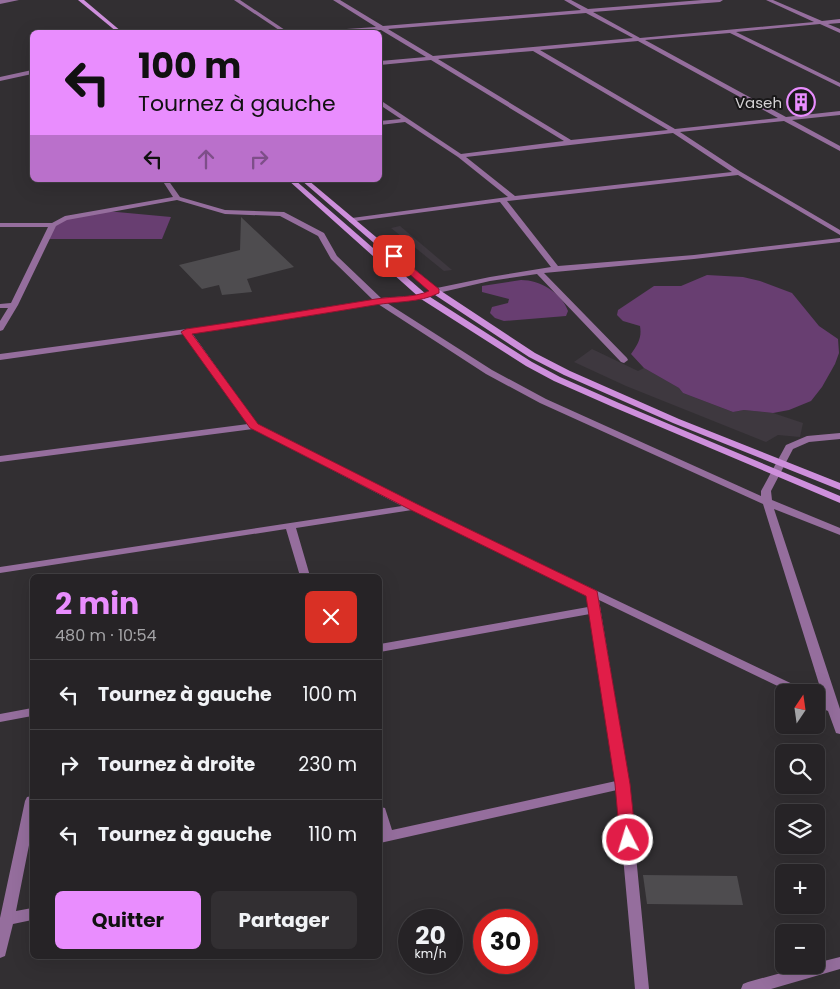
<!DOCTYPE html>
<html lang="fr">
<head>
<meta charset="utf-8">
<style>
  body { margin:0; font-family:Poppins,sans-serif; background:#322f32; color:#f1f3f6; height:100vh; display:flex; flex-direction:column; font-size:19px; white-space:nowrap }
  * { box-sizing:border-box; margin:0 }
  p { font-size:16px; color:#a4a4a7 }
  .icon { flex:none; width:28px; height:28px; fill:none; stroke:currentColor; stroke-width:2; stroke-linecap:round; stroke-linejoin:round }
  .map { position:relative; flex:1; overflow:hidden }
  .details { position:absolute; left:30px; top:574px; width:352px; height:385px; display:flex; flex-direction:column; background:#262326; border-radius:8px; box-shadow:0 5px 20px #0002,0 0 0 1px #424043 }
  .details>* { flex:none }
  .banner { position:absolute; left:30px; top:30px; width:352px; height:152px; border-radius:8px; box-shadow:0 5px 20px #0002,0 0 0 1px #424043; background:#e98dfe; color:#111; overflow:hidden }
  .needle { width:32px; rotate:13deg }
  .buttons { position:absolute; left:775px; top:684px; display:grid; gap:10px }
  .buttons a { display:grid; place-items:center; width:50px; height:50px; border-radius:8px; background:#262326; box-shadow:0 5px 20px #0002,0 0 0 1px #424043; font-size:25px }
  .speed { position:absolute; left:398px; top:909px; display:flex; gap:10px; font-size:25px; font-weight:700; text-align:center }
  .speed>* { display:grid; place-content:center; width:65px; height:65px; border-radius:50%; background:#262326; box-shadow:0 5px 20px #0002,0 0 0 1px #424043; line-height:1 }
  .speed small { font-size:12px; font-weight:400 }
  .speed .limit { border:8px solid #d22; background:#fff; color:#111 }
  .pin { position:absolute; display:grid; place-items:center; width:42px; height:42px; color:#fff; margin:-21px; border-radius:10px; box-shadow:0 2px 8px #0006 }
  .me { position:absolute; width:55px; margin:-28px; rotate:355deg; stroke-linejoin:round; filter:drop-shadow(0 0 4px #0008) }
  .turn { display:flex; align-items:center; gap:18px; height:105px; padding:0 25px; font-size:22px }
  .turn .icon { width:65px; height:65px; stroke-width:2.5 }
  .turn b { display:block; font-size:35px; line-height:42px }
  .lanes { display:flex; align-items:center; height:48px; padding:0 25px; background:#0003; justify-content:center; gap:25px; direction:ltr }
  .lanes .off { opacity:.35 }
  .round { display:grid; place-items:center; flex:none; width:52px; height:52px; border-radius:8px; background:#322f32 }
  .headline { display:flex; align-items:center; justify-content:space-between; height:85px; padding:0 25px }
  h1 { font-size:30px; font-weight:700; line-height:38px; color:#e98dfe }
  .action { display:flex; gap:10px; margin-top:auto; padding:10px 25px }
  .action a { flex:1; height:58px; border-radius:8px; background:#e98dfe; color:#111; font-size:20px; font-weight:700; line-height:58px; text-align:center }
  .action a+a { background:#322f32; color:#f1f3f6 }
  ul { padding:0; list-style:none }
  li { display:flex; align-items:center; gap:15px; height:70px; padding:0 25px; border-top:1px solid #424043 }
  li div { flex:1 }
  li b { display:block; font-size:19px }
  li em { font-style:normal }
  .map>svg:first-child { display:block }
  .built { fill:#3e383f }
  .green { fill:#683e71 }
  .building { fill:#4e4c4f }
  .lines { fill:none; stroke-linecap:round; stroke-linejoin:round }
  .street { fill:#956e9d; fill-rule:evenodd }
  .secondary { fill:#ce8fdc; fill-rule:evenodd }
  .route { fill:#e11d48; stroke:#92132f }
  .labels { text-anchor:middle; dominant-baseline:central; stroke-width:4; stroke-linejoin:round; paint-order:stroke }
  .far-poi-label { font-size:15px; fill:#d4d2d4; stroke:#191819; text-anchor:end }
</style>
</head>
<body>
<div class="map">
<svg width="840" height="989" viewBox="0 0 840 989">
  <rect width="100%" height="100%" fill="#322f32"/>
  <!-- built -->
  <g class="built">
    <polygon points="400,226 452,270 444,271 391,228"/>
    <polygon points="592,349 638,371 644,368 679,388 683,393 733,412 744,410 773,413 803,423 800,437 778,435 766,442 626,386 574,362"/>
  </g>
  <!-- green -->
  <g class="green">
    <polygon points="106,211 171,217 162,239 46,239 53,225 65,218"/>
    <path d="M707 275 743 277 760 281 792 293 819 326 838 339 839 353 835 364 822 387 811 401 789 410 773 413 744 410 733 412 683 393 679 388 644 368 631 354C638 344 642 338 640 326L623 321 617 315 618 310 654 286H681Z"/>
    <path d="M521 280C540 280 562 293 568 311L566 316 504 321 495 318 490 313 492 307 508 303 509 299 482 292V286Z"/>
  </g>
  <!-- building -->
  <g class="building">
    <polygon points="241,217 294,267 247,279 252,292 222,295 219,285 202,289 179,265 240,250"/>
    <polygon points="643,875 737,876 743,905 647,904"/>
  </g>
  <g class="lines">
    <!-- street -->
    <g class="street">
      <polygon points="0,0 19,0 0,4"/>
      <polygon points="234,0 240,0 288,32 282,32"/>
      <path d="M333 0H340L383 26 581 10 564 0H571L588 9 702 0H723L720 2 593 12 640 38 814 22 766 0H773L822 21 840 19V23L828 24 840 29V33L820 24 736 32 840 83V87L730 33 645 40 786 117 840 111V115L792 120 840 146V151L784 121 680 132 741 172 840 230V235L738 175 507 201 558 266 694 255 840 238V242L694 259 544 273 627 358 628 360 624 363 621 362 537 274 490 281 438 293 424 299 387 303 492 370 546 399 761 496V491L786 445 807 436 840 433V439L809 442 793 449 771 491 772 500 840 528V535L774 509 840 709V734L836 733 828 711 816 706V697L824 700 763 504 540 403 486 374 378 304 261 323 192 333 257 424 417 505 803 689 805 692H790L599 600 629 784 649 989H635L617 790 380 843V807L385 808 392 830 616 781 590 614 380 652V644L588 607 587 595 412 510 296 528 310 576H300L286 529 0 573V567L402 506 253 429 0 462V456L248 424 184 334 0 360V354L261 319 373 300 331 259 318 236 280 216 225 214 177 200 67 220 56 226 18 305 3 330 0 331V321L8 308H0V304L11 303 48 227H0V223H52L65 216 173 197 162 180H168L180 197 225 210 284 212 324 233 337 256 381 298 422 295 432 289 490 277 551 267 500 202 349 222V218H352L508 197 458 157 405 122 380 125V121L401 119 380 105V100L461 154 564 141 431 60 380 65V61L426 57 381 30 330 32 332 30 376 27ZM586 13 633 38 433 56 388 29ZM638 41 778 118 675 129 540 50ZM533 51 668 130 571 140 438 59ZM673 133 732 172 515 196 466 157Z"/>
      <polygon points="32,70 32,74 0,81 0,77"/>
      <polygon points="32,708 32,716 0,722 0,714"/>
      <polygon points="32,796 32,830 16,911 32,908 32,920 13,924 5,956 0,958 0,918 25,801 27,797"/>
      <polygon points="840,957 840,969 771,989 741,989 743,984 748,982 810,965 816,965 816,963"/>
    </g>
    <!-- secondary -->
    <g class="secondary">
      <polygon points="78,0 84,0 122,32 117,32"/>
      <polygon points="288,180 295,180 427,295 532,362 560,377 619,403 840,496 840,503 613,407 554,381 526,366 421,299"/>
      <polygon points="301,180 308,180 438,289 535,353 570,371 679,419 840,483 840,490 673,423 564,375 529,357 432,293"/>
    </g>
  </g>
  <!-- route -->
  <path class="route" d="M394 253 439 289V293C419 303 397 301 375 305 314 315 253 325 192 334L258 424 417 504 597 591 630 784 636 840 633 844 628 846 622 844 620 840 615 784 586 596 409 509 250 428 181 332 186 329C250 320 313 309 376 299 394 296 414 298 429 291L391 258V254Z"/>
  <!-- icons -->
  <defs>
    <symbol id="building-ring" viewBox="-11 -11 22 22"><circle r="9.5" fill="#191819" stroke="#e98dfe" stroke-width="1.5"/><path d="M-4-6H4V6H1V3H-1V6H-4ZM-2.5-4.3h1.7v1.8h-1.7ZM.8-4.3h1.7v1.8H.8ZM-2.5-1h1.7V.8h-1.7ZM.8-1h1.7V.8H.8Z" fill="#e98dfe"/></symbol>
  </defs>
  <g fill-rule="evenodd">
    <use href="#building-ring" x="785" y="86" width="32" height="32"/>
  </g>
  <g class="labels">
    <!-- far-poi labels -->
    <g class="far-poi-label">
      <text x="782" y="102">Vaseh</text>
    </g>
  </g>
</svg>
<div class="buttons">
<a><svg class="needle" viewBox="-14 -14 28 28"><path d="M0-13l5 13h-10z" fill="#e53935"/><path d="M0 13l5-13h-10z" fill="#a4a4a7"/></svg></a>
<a><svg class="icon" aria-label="search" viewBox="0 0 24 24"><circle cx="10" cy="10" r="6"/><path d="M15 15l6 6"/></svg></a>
<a><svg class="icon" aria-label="layers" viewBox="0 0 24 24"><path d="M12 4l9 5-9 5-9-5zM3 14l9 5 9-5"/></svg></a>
<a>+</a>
<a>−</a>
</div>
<div class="speed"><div>20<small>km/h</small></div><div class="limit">30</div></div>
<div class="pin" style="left:394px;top:256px;background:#d93025"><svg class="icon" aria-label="arrive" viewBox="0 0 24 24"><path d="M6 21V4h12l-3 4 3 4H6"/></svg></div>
<svg class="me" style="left:628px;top:840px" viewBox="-20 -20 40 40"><circle r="17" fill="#e11d48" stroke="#fff" stroke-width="3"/><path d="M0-11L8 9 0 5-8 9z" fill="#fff"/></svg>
<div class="banner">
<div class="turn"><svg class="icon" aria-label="left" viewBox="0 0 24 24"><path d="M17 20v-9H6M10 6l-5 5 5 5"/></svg><div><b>100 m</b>Tournez à gauche</div></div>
<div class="lanes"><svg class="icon" aria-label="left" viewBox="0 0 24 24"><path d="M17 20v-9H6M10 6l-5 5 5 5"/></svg><svg class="icon off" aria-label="ahead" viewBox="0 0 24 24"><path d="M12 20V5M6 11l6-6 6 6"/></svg><svg class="icon off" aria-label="right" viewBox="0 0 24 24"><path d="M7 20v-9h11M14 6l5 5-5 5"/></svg></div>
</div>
<section class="details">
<div class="headline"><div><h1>2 min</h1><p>480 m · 10:54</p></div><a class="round" style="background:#d93025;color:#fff"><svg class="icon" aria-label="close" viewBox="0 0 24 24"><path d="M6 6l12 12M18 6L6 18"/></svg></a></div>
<ul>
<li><svg class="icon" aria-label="left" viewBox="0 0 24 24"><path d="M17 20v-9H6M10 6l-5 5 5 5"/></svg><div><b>Tournez à gauche</b></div><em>100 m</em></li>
<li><svg class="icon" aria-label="right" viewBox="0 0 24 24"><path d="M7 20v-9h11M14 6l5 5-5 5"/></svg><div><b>Tournez à droite</b></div><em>230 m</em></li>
<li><svg class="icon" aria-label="left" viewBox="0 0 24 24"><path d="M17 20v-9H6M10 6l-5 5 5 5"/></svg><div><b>Tournez à gauche</b></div><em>110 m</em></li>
</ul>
<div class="action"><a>Quitter</a><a>Partager</a></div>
</section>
</div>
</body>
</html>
